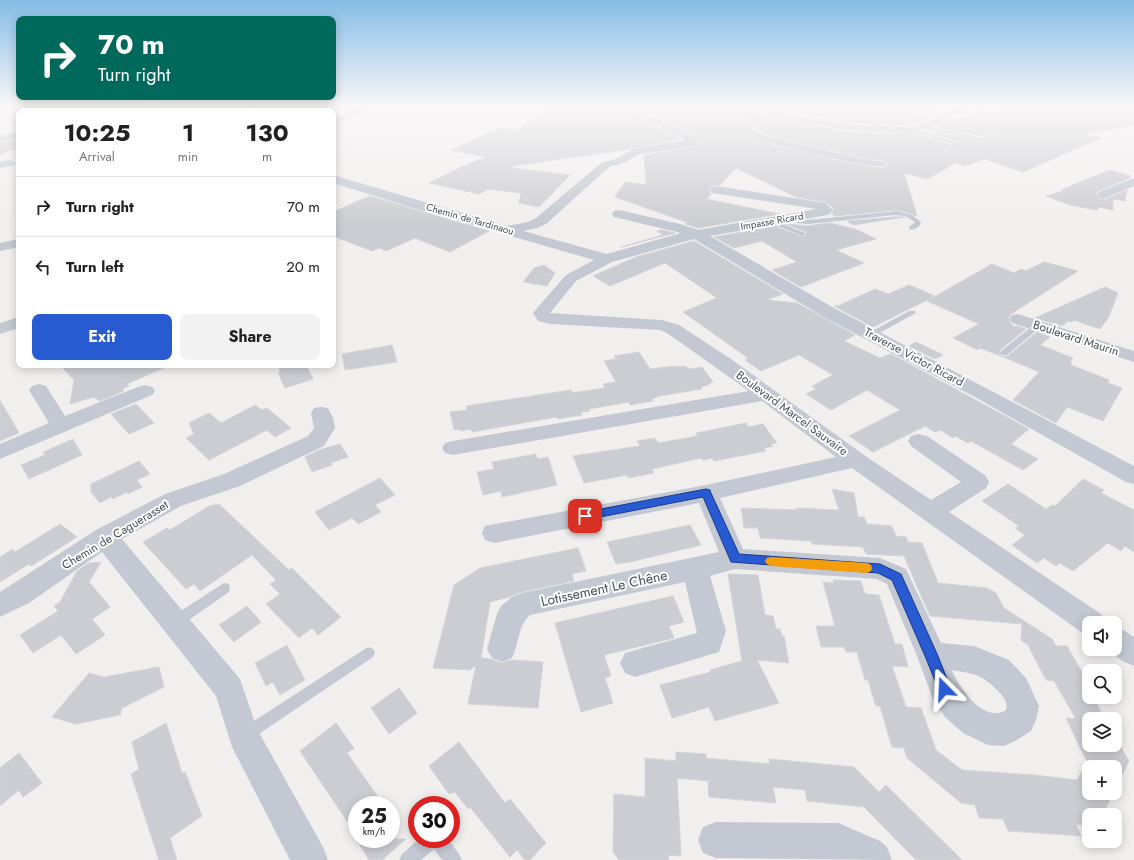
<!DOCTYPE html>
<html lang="en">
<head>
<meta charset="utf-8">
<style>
  body { margin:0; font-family:Jost,sans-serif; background:#f2f2f2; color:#202124; height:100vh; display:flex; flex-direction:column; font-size:15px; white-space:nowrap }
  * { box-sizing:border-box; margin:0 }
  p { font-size:13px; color:#757577 }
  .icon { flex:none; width:22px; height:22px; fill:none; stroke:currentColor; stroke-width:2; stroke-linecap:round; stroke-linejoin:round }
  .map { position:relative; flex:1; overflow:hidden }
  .sheet { position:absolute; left:16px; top:108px; width:320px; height:260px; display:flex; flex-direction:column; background:#fff; border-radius:8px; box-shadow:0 2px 10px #0003 }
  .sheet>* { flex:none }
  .top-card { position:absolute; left:16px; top:16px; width:320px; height:84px; border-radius:8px; box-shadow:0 2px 10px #0003; background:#00695c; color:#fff; overflow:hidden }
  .tools { position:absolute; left:1082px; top:616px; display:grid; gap:8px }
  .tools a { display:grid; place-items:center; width:40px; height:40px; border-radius:8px; background:#fff; box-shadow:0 2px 10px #0003; font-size:20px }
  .speed { position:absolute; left:348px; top:796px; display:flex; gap:8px; font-size:20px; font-weight:700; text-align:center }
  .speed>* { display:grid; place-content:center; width:52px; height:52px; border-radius:50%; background:#fff; box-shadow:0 2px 10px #0003; line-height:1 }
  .speed small { font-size:10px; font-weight:400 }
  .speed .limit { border:6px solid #d22; background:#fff; color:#111 }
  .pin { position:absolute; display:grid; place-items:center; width:34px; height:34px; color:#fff; margin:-17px; border-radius:8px; box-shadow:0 2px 6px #0006 }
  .me { position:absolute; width:44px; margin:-22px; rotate:339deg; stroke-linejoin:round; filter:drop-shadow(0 0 3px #0008) }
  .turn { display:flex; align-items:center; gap:14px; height:84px; padding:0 16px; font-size:18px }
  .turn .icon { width:52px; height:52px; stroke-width:2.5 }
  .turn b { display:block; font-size:28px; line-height:34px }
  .eta { display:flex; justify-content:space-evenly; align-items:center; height:68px; text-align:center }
  .eta b { font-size:24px; font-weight:700; line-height:28px }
  .cta { display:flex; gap:8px; margin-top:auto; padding:8px 16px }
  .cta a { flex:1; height:46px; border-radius:8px; background:#285ad1; color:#fff; font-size:16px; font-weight:700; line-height:46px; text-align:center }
  .cta a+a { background:#f2f2f2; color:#202124 }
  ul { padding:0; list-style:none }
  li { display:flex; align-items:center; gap:12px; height:60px; padding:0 16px; border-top:1px solid #e0e0e0 }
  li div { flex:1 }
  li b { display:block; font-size:15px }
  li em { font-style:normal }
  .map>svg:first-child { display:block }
  .building { fill:#cccdd2; stroke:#d3d4d9 }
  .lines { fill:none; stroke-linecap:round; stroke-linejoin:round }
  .path { stroke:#7bc6ab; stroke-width:1; stroke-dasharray:1.5 1; stroke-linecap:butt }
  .service { fill:#c3c8d2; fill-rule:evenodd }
  .minor { fill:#c3c8d2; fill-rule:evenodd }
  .route { fill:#285ad1; stroke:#1a3a88 }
  .slow { fill:#f59e0b }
  .labels { text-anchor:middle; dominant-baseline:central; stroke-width:4; stroke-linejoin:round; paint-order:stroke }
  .far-street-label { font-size:10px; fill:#484f5a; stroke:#fff }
  .street-label { font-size:12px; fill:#484f5a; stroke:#fff }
  .near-street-label { font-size:14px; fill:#484f5a; stroke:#fff }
</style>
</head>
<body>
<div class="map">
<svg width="1134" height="860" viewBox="0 0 1134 860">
  <rect width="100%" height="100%" fill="#f1eeee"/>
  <!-- building -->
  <g class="building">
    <polygon points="552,106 880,106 934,117 915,124 902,126 846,122 803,114 775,112 762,114 750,118 741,128 746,136 771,145 838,161 875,167 884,168 888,164 884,161 863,158 773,137 754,128 758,124 765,121 777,121 805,123 846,132 907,134 913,133 951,145 947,148 946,151 952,152 962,143 924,130 982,141 1013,134 1012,132 1001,131 982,136 936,127 948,120 952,121 960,118 966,119 981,111 994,114 1005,109 1028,112 1031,110 1030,109 1017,106 1126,106 1123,109 1134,111 1134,125 1084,134 1101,138 1023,172 984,159 966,166 956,163 927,179 904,173 917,216 916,216 912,214 897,210 835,216 831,214 834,209 826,202 796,197 736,168 720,185 711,186 709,191 711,194 706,199 780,214 698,228 685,224 689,223 615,197 625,182 646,185 644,155 683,149 693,146 699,140 698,137 637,107 630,110 632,114 681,139 630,149 513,166 513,168 570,175 539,207 519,203 521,193 488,189 479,194 429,183 459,168 486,157 451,150 500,128 517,130"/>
    <polygon points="19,140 19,150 10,150 0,155 0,143"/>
    <polygon points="1110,170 1130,176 1130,178 1098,191 1096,194 1098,199 1104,200 1127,190 1125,201 1113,199 1113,210 1099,207 1097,210 1091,209 1070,205 1046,196 1064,191 1061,190"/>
    <polygon points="370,196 410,208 489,231 450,252 415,238 386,251 379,248 372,251 333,236 333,212"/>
    <polygon points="894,217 905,217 853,225 847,221"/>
    <polygon points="829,223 855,229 876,239 836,250 864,263 801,287 772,270 797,262 762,241 734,248 714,237 777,226 779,228 804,237 806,235 806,232 786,224 808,226"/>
    <polygon points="662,230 675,233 621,247 663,235 657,231"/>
    <polygon points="694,241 783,294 767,300 797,303 855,335 844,341 880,358 891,354 1029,429 1011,444 1038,459 1023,470 971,441 968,443 955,436 953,438 940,430 935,432 925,426 873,452 849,436 900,410 867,390 831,410 806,394 816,389 812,386 833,375 799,355 761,371 745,360 748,358 683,312 717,298 665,263 610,286 593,276 636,257"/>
    <polygon points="1044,262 1078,271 1011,314 1009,318 1011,324 1015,327 1017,326 1026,329 1000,350 999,354 1001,356 980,348 978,350 953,338 979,324 927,301 992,264 1014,273 1021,269 1026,271"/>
    <polygon points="544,265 555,273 547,286 523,282 534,268"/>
    <polygon points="909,285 935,296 873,327 834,306 838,306 875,289 888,294"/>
    <polygon points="1105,287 1118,293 1108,318 1100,329 1074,320 1072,322 1068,321 1062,326 1035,318"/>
    <polygon points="1037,332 1050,337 1040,345 1073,358 1070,362 1072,363 1071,365 1109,380 1108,383 1122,388 1103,421 1067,407 1056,423 1013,400 1039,372 1001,356 1008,356"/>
    <polygon points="916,342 943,355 935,359 909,346"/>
    <polygon points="392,345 397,362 345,370 342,354"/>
    <polygon points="639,352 650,369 675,366 676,367 686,366 688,369 702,367 713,382 708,384 709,385 701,387 702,389 660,396 652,399 653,401 630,405 629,402 589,409 590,411 581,412 582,415 558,419 557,417 472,432 471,429 461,431 460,429 454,430 450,412 467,410 466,406 571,390 572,393 605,388 603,384 616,382 604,361 616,359 614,356"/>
    <polygon points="60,365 170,365 127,384 129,386 122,389 124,391 100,401 94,397 70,404 74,380"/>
    <polygon points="277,365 306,365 313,379 285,388 278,373 281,372"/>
    <polygon points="0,400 19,433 0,441"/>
    <polygon points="136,404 154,423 129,434 111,414"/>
    <polygon points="255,405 262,410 267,408 291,428 275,437 267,430 209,460 186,438 194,434 189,423 209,413 221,423"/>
    <polygon points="746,423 748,427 763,424 777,443 771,444 773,446 764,448 766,451 714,461 712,458 703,460 701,458 652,469 654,473 628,478 627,475 584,483 573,456 640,446 637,441 655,438 658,443 698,436 696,433"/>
    <polygon points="73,439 82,455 29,479 21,465 45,455 43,452"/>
    <polygon points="340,444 348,457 331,463 332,465 312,472 305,457 319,450"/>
    <polygon points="536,454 537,459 548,457 557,485 502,497 501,491 483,495 477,472 494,469 492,462"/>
    <polygon points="139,461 150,474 137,480 142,487 128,494 127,492 113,499 111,497 100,503 91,492 91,484"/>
    <polygon points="380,478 395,495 375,505 381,512 358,524 352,518 329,530 315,512"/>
    <polygon points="1083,479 1104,490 1101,493 1134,510 1134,552 1125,546 1121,551 1108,543 1073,571 1060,563 1056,566 1044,558 1037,563 1012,545 1025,535 1015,528 1019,526 982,501 1008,484 1046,509 1052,505 1055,506"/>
    <polygon points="832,489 854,493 858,517 864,517 867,524 892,526 896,536 906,537 908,542 922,543 938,583 987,588 996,593 1004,608 1052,639 1056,646 1067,646 1089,684 1089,697 1093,697 1105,719 1089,719 1089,745 1115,745 1115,737 1129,761 1115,789 1115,767 1089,767 1089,793 1113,793 1103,815 1089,815 1089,826 1076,824 1081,836 1008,831 1003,819 979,818 975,805 961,803 907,758 904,748 892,747 880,706 876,706 868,680 865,680 857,652 846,652 844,647 821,647 816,626 835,626 823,582 834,583 833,580 861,581 865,594 879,595 895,644 902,644 908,667 892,666 906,707 921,708 936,750 962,770 1034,775 1077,780 1087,762 1066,718 1076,719 1054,681 1046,680 1028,645 1021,640 1022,624 930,616 904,556 866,554 863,547 812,544 811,541 760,538 758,528 744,528 741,508 797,510 796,508 839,510"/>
    <polygon points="219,504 289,570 292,568 341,617 318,635 312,628 299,638 266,604 280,594 270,584 276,580 252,555 200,591 194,584 186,589 143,542 167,528 170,530 209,506"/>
    <polygon points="60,524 77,537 31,566 29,564 0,582 0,557 13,549 15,552"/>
    <polygon points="690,525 701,545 630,562 616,564 607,542"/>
    <polygon points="578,548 586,571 572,574 574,581 522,592 509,597 490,602 481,658 491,659 501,663 511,660 543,662 538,708 468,704 476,665 470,670 433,668 454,585 480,568"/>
    <polygon points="101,562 89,582 110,607 92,619 105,635 76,654 61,635 33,653 20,635 58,611 54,606 60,602 77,571 89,563"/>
    <polygon points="728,574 758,575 765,615 773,616 776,629 780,629 782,636 784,636 789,663 757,660 779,703 715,721 709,707 672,718 660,685 711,672 710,670 742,661"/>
    <polygon points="673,596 684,622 669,626 674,638 604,655 611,676 605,678 613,703 581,712 555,623"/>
    <polygon points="247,606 261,622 234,642 219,625"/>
    <polygon points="287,645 305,680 280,695 273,682 266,686 255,663"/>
    <polygon points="159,667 164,687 122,708 120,715 76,724 52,717 89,673 104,677"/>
    <polygon points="399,688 417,713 389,734 371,708"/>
    <polygon points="166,723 182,773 185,772 202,816 170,838 177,860 159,860 131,774 139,769 132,742"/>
    <polygon points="336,723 354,748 347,753 384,805 357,805 357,836 300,751"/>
    <polygon points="459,742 505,803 510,799 546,843 530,860 525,860 517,850 510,857 470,807 468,809 455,792 449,794 429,766"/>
    <polygon points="676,752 706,754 706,758 770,764 769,759 854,767 879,792 886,785 962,860 916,860 864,807 807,801 805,790 773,787 776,803 709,797 708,781 677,778 681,856 668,855 669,860 619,860 613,852 614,794 645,797 645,758 676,761"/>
    <polygon points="19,753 42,783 23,797 19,790 0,806 0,768"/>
    <polygon points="356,839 406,839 382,860 369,860"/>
  </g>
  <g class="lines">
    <!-- path -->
    <g class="path">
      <polyline points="6,106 11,109 31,106"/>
      <polyline points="59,106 69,111"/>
      <polyline points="0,111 10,109"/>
    </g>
    <!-- service -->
    <g class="service">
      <polygon points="891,106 900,106 950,115 948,116"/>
      <polygon points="1003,106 1011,106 1030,110 1028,111"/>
      <polygon points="924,126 982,138 1001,132 1012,133 982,140 922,128"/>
      <polygon points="911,129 915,129 961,144 952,151 948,151 948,149 954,144 911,131"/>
      <path d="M897 211 912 215 921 222C920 227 914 231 909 229V227L915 222 905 216 894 215 808 224 783 222 785 225 805 233V235L803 236 780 227 776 220 779 218 808 220Z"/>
      <polygon points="909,311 915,311 916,313 874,336 871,336 867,334"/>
      <polygon points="1035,324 1041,324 1042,326 1007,355 1001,355 1000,353 1001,351"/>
      <polygon points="224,583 229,584 230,588 229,592 180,626 175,628 170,626 168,622 170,618"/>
      <polygon points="368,647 373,649 375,653 373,657 250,740 245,743 240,740 237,735 240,730"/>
      <polygon points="419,839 448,839 459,854 462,860 442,860 434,849 421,860 399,860 402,854"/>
    </g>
    <!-- minor -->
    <g class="minor">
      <polygon points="192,106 204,106 213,111 200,111"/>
      <polygon points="362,106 374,106 333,125 333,118"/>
      <path d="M960 106H971L935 126 907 133 846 130 805 122 777 119 765 120 757 123 752 128 754 131 773 138 863 159 884 162 886 164 884 166C872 169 759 143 747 135 745 134 743 130 742 128 762 101 813 119 841 123 854 125 868 125 881 126 890 126 900 128 909 127 927 125 944 114 960 106Z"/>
      <path d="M636 108 697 138 698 140 693 145 683 148 640 154 626 162 609 167 546 224 537 228 523 231 607 254 681 233 614 217 612 214 614 211 619 210 680 224 698 230 817 209 712 193 710 190 712 187 716 186 826 203 833 210 828 215 710 236 834 308 1134 466V484L1126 482 973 396 822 316 694 239 612 262 576 281 550 313 662 320 679 325 731 359 864 455 931 500 961 482 911 446 908 441 911 436 919 434 927 436 986 476 989 482 986 488 949 512 1101 614 1105 623H1089V635L1081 632 852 468 720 498 743 549 880 558 906 569 941 643 974 646 1009 660 1026 678 1039 706 1036 720 1031 731 1015 741 1004 746 988 745 963 733 945 717 933 699 917 656 887 584 877 579 735 569 710 576 726 631 719 652 635 677 625 673 620 663 625 653 697 633 685 582 530 615C518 625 519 645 512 658L502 662 492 658 487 649 497 614 501 606 512 597 522 593 719 552 699 503 494 543 485 540 482 533 485 526 706 485 836 457 762 401 453 455 445 453 442 448 445 443 453 441 749 391 667 333 660 330 551 324 538 321 533 313 566 275 594 260 410 207 333 183V175L506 226 528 222 536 218 601 163 618 158 633 149 686 140 633 113 631 111 633 109ZM952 670C976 674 983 675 1000 693 1004 698 1008 703 1006 710 984 724 959 688 952 670Z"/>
      <polygon points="19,132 19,138 0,142 0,136"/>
      <polygon points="10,160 16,163 14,165 0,168 0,162"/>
      <polygon points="1134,178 1134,186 1103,199 1099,198 1097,195 1099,192"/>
      <polygon points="19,239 19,247 0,251 0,243"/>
      <polygon points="1018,314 1134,351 1134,362 1012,323 1010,319 1012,315"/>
      <polygon points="19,317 19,328 0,334 0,323"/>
      <polygon points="39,384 46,386 65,416 138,387 145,385 152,387 155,391 152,395 0,459 0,444 49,423 29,390 32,386"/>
      <polygon points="321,407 328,408 333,418 335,428 324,446 240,486 181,506 122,539 240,679 257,729 323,847 328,860 290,860 232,747 216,696 102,552 29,603 0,617 0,592 96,530 165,494 224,474 308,436 314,428 311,413 314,408"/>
      <polygon points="1115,627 1125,631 1134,637 1134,666 1124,662 1105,649 1115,649"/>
      <polygon points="716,822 838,823 880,841 887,847 892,860 716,858 703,853 698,840 703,827"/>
    </g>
  </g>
  <!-- sky -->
  <linearGradient id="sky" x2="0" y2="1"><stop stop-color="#85bce6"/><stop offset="0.47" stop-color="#f9f7f7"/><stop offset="1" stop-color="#f9f7f7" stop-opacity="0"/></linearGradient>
  <rect width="1134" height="226" fill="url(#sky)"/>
  <!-- route -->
  <polygon class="route" points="706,489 710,490 711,493 739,554 880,564 901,574 938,656 951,689 949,693 944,695 940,693 925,656 892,580 878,573 731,562 703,497 585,520 581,519 580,516 581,513 585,512"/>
  <!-- slow -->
  <polygon class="slow" points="771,557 867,563 871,565 872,568 871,571 867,573 771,566 767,564 765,561 767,558"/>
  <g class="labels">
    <!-- far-street labels -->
    <g class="far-street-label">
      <text transform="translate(470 219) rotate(16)">Chemin de Tardinaou</text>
      <text transform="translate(772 221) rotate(-10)">Impasse Ricard</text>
    </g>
    <!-- street labels -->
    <g class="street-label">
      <text transform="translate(1076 338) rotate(18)">Boulevard Maurin</text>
      <text transform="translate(914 357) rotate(28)">Traverse Victor Ricard</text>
      <text transform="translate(792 413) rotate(36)">Boulevard Marcel Sauvaire</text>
      <text transform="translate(115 535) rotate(-31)">Chemin de Caguerasset</text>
    </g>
    <!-- near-street labels -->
    <g class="near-street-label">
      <text transform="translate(604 588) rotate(-12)">Lotissement Le Chêne</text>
    </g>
  </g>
</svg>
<div class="tools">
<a><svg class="icon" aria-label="sound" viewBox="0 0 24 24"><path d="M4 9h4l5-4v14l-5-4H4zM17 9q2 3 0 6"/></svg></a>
<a><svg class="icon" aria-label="search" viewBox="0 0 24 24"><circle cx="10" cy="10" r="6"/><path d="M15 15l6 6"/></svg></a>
<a><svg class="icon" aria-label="layers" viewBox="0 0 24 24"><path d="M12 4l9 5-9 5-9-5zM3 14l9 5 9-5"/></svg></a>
<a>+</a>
<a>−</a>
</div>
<div class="speed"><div>25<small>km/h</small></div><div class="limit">30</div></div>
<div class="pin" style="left:585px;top:516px;background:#d93025"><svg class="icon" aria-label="arrive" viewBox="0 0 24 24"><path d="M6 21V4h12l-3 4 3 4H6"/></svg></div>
<svg class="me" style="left:944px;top:689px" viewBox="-20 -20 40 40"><path d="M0-17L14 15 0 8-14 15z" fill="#285ad1" stroke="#fff" stroke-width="4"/></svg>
<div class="top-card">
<div class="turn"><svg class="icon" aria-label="right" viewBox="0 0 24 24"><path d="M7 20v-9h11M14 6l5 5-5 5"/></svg><div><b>70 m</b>Turn right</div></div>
</div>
<section class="sheet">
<div class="eta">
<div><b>10:25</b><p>Arrival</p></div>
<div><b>1</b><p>min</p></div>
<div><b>130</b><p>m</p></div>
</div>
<ul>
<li><svg class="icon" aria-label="right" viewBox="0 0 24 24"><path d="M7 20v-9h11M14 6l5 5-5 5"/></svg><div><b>Turn right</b></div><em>70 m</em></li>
<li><svg class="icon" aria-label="left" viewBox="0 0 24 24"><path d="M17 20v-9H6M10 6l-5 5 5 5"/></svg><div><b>Turn left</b></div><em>20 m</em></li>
</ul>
<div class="cta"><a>Exit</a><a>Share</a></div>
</section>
</div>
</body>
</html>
